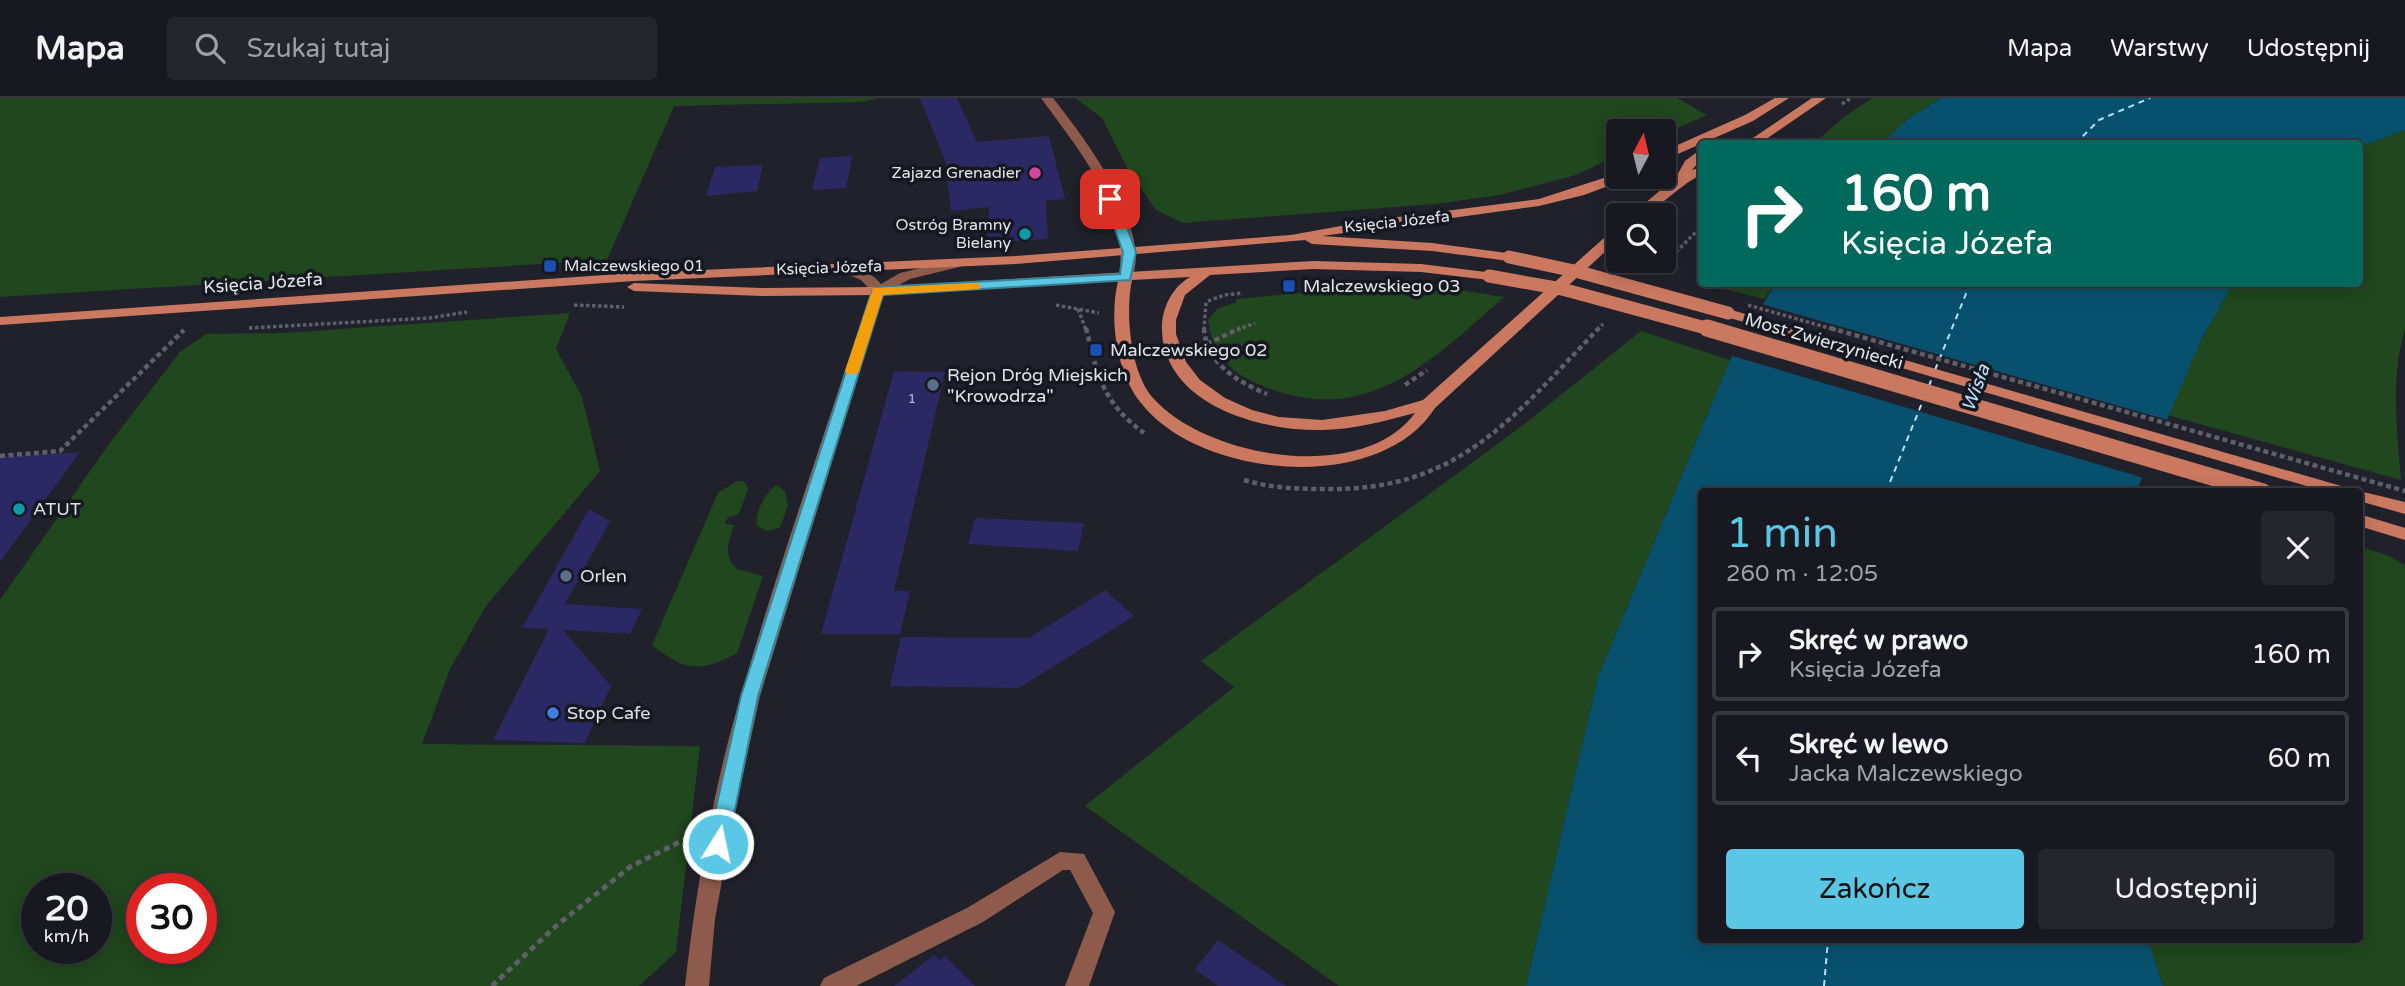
<!DOCTYPE html>
<html lang="pl">
<head>
<meta charset="utf-8">
<style>
  body { margin:0; font-family:"Varela Round",sans-serif; background:#25262d; color:#f1f3f6; height:100vh; display:flex; flex-direction:column; font-size:26px; white-space:nowrap }
  * { box-sizing:border-box; margin:0 }
  p { font-size:23px; color:#9fa0a5 }
  .icon { flex:none; width:38px; height:38px; fill:none; stroke:currentColor; stroke-width:2; stroke-linecap:round; stroke-linejoin:round }
  .map { position:relative; flex:1; overflow:hidden }
  .drawer { position:absolute; left:1698px; top:390px; width:665px; height:455px; display:flex; flex-direction:column; background:#181920; border-radius:7px; box-shadow:0 4px 18px #0003,0 0 0 2px #36383e }
  .drawer>* { flex:none }
  .top-card { position:absolute; left:1698px; top:42px; width:665px; height:147px; border-radius:7px; box-shadow:0 4px 18px #0003,0 0 0 2px #36383e; background:#00695c; color:#fff; overflow:hidden }
  .needle { width:46px; rotate:7deg }
  .fabs { position:absolute; left:1606px; top:21px; display:grid; gap:14px }
  .fabs a { display:grid; place-items:center; width:70px; height:70px; border-radius:7px; background:#181920; box-shadow:0 4px 18px #0003,0 0 0 2px #36383e; font-size:35px }
  .speed { position:absolute; left:21px; top:775px; display:flex; gap:14px; font-size:35px; font-weight:700; text-align:center }
  .speed>* { display:grid; place-content:center; width:91px; height:91px; border-radius:50%; background:#181920; box-shadow:0 4px 18px #0003,0 0 0 2px #36383e; line-height:1 }
  .speed small { font-size:18px; font-weight:400 }
  .speed .limit { border:10px solid #d22; background:#fff; color:#111 }
  .pin { position:absolute; display:grid; place-items:center; width:60px; height:60px; color:#fff; margin:-30px; border-radius:14px; box-shadow:0 4px 10px #0006 }
  .me { position:absolute; width:77px; margin:-38px; rotate:10deg; stroke-linejoin:round; filter:drop-shadow(0 0 5px #0008) }
  .turn { display:flex; align-items:center; gap:24px; height:147px; padding:0 28px; font-size:32px }
  .turn .icon { width:91px; height:91px; stroke-width:2.5 }
  .turn b { display:block; font-size:49px; line-height:60px }
  .round { display:grid; place-items:center; flex:none; width:74px; height:74px; border-radius:7px; background:#25262d }
  .overview { display:flex; align-items:center; justify-content:space-between; height:119px; padding:0 28px }
  h1 { font-size:42px; font-weight:600; line-height:52px; color:#5ac8e5 }
  .action { display:flex; gap:14px; margin-top:auto; padding:14px 28px }
  .action a { flex:1; height:80px; border-radius:7px; background:#5ac8e5; color:#111; font-size:28px; font-weight:600; line-height:80px; text-align:center }
  .action a+a { background:#25262d; color:#f1f3f6 }
  ul { padding:0; list-style:none }
  li { display:flex; align-items:center; gap:21px; height:94px; margin:0 14px 10px; padding:0 14px; border:4px solid #36383e; border-radius:7px }
  li div { flex:1 }
  li b { display:block; font-size:26px }
  li em { font-style:normal }
  header { display:flex; align-items:center; gap:42px; box-sizing:border-box; height:98px; padding:0 35px; background:#181920; border-bottom:2px solid #36383e }
  header strong { font-size:33px }
  nav { display:flex; gap:38px; margin-inline-start:auto; font-size:24px }
  .search { width:490px; height:63px; background:#25262d; display:flex; align-items:center; gap:18px; box-sizing:border-box; padding:0 24px; border-radius:7px; color:#9fa0a5; font-size:26px }
  .map>svg:first-child { display:block }
  .green { fill:#20471d; fill-rule:evenodd }
  .water { fill:#08516e }
  .pier { fill:#20212b }
  .lines { fill:none; stroke-linecap:round; stroke-linejoin:round }
  .ferry { stroke:#b9e1f7; stroke-width:2; stroke-dasharray:6 5; stroke-linecap:butt }
  .building { fill:#2b2963 }
  .path-far2 { stroke:#5e5f68; stroke-width:3.5; stroke-dasharray:3.5 2.5; stroke-linecap:butt }
  .path-far1 { stroke:#5e5f68; stroke-width:4.5; stroke-dasharray:5 3.5; stroke-linecap:butt }
  .path { stroke:#5e5f68; stroke-width:5; stroke-dasharray:6 4.5; stroke-linecap:butt }
  .lane { fill:#8d5a4b; fill-rule:evenodd }
  .street { fill:#8d5a4b; fill-rule:evenodd }
  .secondary { fill:#ca7860; fill-rule:evenodd }
  .path-bridge-far1 { stroke:#5e5f68; stroke-width:3.5; stroke-dasharray:3.5 2.5; stroke-linecap:butt }
  .path-bridge { stroke:#5e5f68; stroke-width:4.5; stroke-dasharray:5 3.5; stroke-linecap:butt }
  .secondary-bridge-far1 { stroke:#ca7860; stroke-width:13 }
  .secondary-bridge { stroke:#ca7860; stroke-width:17 }
  .route { fill:#5ac8e5; stroke:#3a8295; stroke-width:2 }
  .slow { fill:#f59e0b }
  .hotel-dot { fill:#d1479c; stroke:#161821; stroke-width:2.5 }
  .culture-dot { fill:#0f9aa8; stroke:#161821; stroke-width:2.5 }
  .transit-dot { fill:#1a4fb4; stroke:#161821; stroke-width:2.5 }
  .service-dot { fill:#5c6f8a; stroke:#161821; stroke-width:2.5 }
  .shop-dot { fill:#3f7fe0; stroke:#161821; stroke-width:2.5 }
  .labels { text-anchor:middle; dominant-baseline:central; stroke-width:7; stroke-linejoin:round; paint-order:stroke }
  .number-label { font-size:14px; fill:#b4b4c8 }
  .far-poi-label { font-size:16px; fill:#e2e3ea; stroke:#161821; text-anchor:end }
  .far-street-label { font-size:16px; fill:#e2e3ea; stroke:#161821 }
  .street-label { font-size:18px; fill:#e2e3ea; stroke:#161821 }
  .poi-label { font-size:18px; fill:#e2e3ea; stroke:#161821; text-anchor:start }
  .water-label { font-size:19px; font-style:italic; fill:#b9e1f7; stroke:#161821 }
</style>
</head>
<body>
<header>
<strong>Mapa</strong>
<div class="search"><svg class="icon" aria-label="search" viewBox="0 0 24 24"><circle cx="10" cy="10" r="6"/><path d="M15 15l6 6"/></svg>Szukaj tutaj</div>
<nav><a>Mapa</a><a>Warstwy</a><a>Udostępnij</a></nav>
</header>
<div class="map">
<svg width="2405" height="888" viewBox="0 0 2405 888">
  <rect width="100%" height="100%" fill="#20212b"/>
  <!-- green -->
  <g class="green">
    <polygon points="0,0 879,0 863,4 674,8 607,162 0,199"/>
    <polygon points="1075,0 1677,0 1707,17 1664,36 1664,33 1619,33 1619,57 1576,77 1500,97 1435,106 1183,125 1156,112 1127,70 1102,20"/>
    <polygon points="1872,0 1941,0 1908,21 1882,45 1813,46 1844,19"/>
    <path d="M2405 32V231C2390 281 2397 331 2401 382L2167 317 2202 240 2233 186H2359V49Z"/>
    <polygon points="1705,186 1775,186 1764,201"/>
    <path d="M1376 188 1458 192 1504 199C1430 264 1365 333 1258 286 1229 274 1212 254 1208 222L1217 211 1236 204V201Z"/>
    <path d="M570 215 556 251 582 299 600 373 486 508 450 571 422 646 700 648 676 854 639 888H0V502L109 346 180 254 206 236 282 235ZM37 791H96V850H37ZM142 791H201V850H142Z"/>
    <polygon points="1641,233 1730,262 1598,579 1526,888 1339,888 1085,708 1234,589 1201,563 1518,331"/>
    <path d="M737 383 745 384 748 392 738 417 728 419 725 426 734 427C728 443 723 458 737 471L763 478 737 555C701 575 684 573 652 547L718 395Z"/>
    <path d="M777 387 785 393 788 408 780 430 766 433 757 428C754 415 766 393 777 387Z"/>
    <polygon points="2359,448 2389,458 2405,467 2405,888 2163,888 2148,842 2359,842"/>
  </g>
  <!-- water -->
  <g class="water">
    <polygon points="1941,0 2405,0 2405,32 2359,49 2359,46 1882,45 1908,21"/>
    <polygon points="1775,186 2233,186 2202,240 2136,394 1701,394 1701,842 2148,842 2163,888 1526,888 1598,579 1730,262"/>
  </g>
  <!-- pier -->
  <polygon class="pier" points="1758,205 2168,322 2144,380 1729,257"/>
  <g class="lines">
    <!-- ferry -->
    <g class="ferry">
      <polyline points="2075,46 2099,22 2150,0"/>
      <polyline points="1935,272 1970,186"/>
      <polyline points="1929,288 1933,277"/>
      <polyline points="1886,394 1924,300"/>
      <polyline points="1824,888 1828,842"/>
    </g>
  </g>
  <!-- building -->
  <g class="building">
    <polygon points="920,0 957,0 977,44 1049,38 1065,101 1046,103 1048,141 987,145 989,109 951,113 945,63"/>
    <polygon points="852,58 846,90 812,92 820,60"/>
    <polygon points="763,67 757,93 706,98 715,69"/>
    <polygon points="894,273 945,274 894,493 910,493 900,536 821,536"/>
    <polygon points="80,354 0,464 0,359"/>
    <polygon points="589,411 610,423 565,506 642,511 630,536 563,532 611,588 585,645 493,642 549,531 522,530"/>
    <polygon points="975,420 1084,425 1078,453 968,446"/>
    <polygon points="1105,492 1134,518 1019,590 890,588 901,539 1029,540"/>
    <polygon points="1218,842 1286,888 1218,888 1195,871"/>
    <polygon points="934,857 939,862 945,858 975,888 894,888"/>
  </g>
  <g class="lines">
    <!-- path-far2 -->
    <g class="path-far2">
      <polyline points="1842,6 1851,0"/>
      <polyline points="1659,171 1701,129"/>
      <polyline points="1208,203 1224,197 1243,195"/>
      <polyline points="574,207 624,209"/>
      <polyline points="1056,207 1099,215"/>
      <polyline points="1078,211 1086,232"/>
      <polyline points="249,230 430,220 467,214"/>
      <polyline points="1204,232 1206,204"/>
      <polyline points="1237,232 1255,225"/>
      <polyline points="1597,232 1603,226"/>
    </g>
    <!-- path-far1 -->
    <g class="path-far1">
      <path d="M1086 230C1097 277 1103 305 1144 335"/>
      <path d="M1204 230C1206 266 1238 284 1267 296"/>
      <polyline points="1207,246 1240,230"/>
      <polyline points="1405,287 1427,272"/>
      <polyline points="0,358 60,353 184,232"/>
      <path d="M1244 382C1270 390 1297 391 1324 391 1459 394 1513 319 1599 230"/>
    </g>
    <!-- path -->
    <polyline class="path" points="492,888 556,828 630,769 691,738"/>
    <!-- lane -->
    <polygon class="lane" points="1060,754 1084,756 1115,814 1089,888 1065,888 1093,815 1070,772 1063,772 983,824 856,888 820,888 824,880 967,810"/>
    <!-- street -->
    <g class="street">
      <path d="M1041 0H1053C1083 38 1155 132 1131 182H1121L1119 179C1130 112 1078 51 1041 0Z"/>
      <path d="M958 161 965 165 963 168 910 181 884 195 760 598 733 722 715 821 709 888H685C696 790 713 691 741 597 780 461 828 327 871 193L861 182 830 169 837 165C854 169 870 172 881 186L900 175Z"/>
    </g>
    <!-- secondary -->
    <g class="secondary">
      <polygon points="1775,0 1789,0 1753,23 1664,62 1664,53 1745,17"/>
      <polygon points="1812,0 1826,0 1759,46 1744,46"/>
      <path d="M1701 51V62L1692 72 1701 69V77C1676 88 1657 117 1631 117L1676 79 1685 63Z"/>
      <polygon points="1619,75 1619,79 1625,79 1624,82 1584,97 1539,108 1322,138 1432,145 1514,156 1516,159 1509,163 1432,153 1312,146 1305,142 1016,166 634,183 0,227 0,219 634,175 1016,158 1291,137 1374,122 1539,101"/>
      <path d="M1619 130V141L1435 310C1380 397 1200 381 1141 305 1116 274 1109 221 1118 183L878 197 761 198 634 193 627 189 634 185 761 190 878 189 1313 163 1421 166 1494 175V181L1489 182 1421 174 1313 171 1210 177 1185 197 1176 222V236L1186 264 1200 282 1225 300 1252 312 1279 319 1322 322 1385 313 1423 302 1614 131ZM1190 179C1171 190 1161 212 1162 233 1165 307 1261 333 1320 332 1353 332 1384 323 1415 315 1363 387 1206 360 1153 300 1130 274 1125 214 1132 182Z"/>
      <polygon points="1728,211 2355,392 2405,404 2405,416 2359,403 2359,394 2327,394 1723,218 1721,215 1723,212"/>
      <polygon points="2359,416 2405,430 2405,442 2359,428"/>
    </g>
    <!-- path-bridge-far1 -->
    <polyline class="path-bridge-far1" points="1748,207 1836,232"/>
    <!-- path-bridge -->
    <polyline class="path-bridge" points="1830,230 2405,393"/>
    <!-- secondary-bridge-far1 -->
    <g class="secondary-bridge-far1">
      <polyline points="1509,159 1579,174 1728,215"/>
      <polyline points="1489,178 1562,191 1713,232"/>
    </g>
    <!-- secondary-bridge -->
    <polyline class="secondary-bridge" points="1707,230 2263,394"/>
  </g>
  <!-- route -->
  <polygon class="route" points="1110,97 1116,101 1136,154 1130,182 883,197 758,598 728,746 725,752 718,755 711,752 708,746 741,598 872,193 878,189 1120,176 1123,154 1104,101"/>
  <!-- slow -->
  <polygon class="slow" points="976,185 980,186 980,191 883,197 859,273 857,276 847,276 845,273 873,190"/>
  <!-- markers -->
  <circle class="hotel-dot" cx="1035" cy="75" r="7"/>
  <g class="culture-dot">
    <circle cx="1025" cy="136" r="7"/>
    <circle cx="19" cy="411" r="7"/>
  </g>
  <g class="transit-dot">
    <rect x="543" y="161" width="14" height="14" rx="3.5"/>
    <rect x="1282" y="181" width="14" height="14" rx="3.5"/>
    <rect x="1089" y="245" width="14" height="14" rx="3.5"/>
  </g>
  <g class="service-dot">
    <circle cx="933" cy="287" r="7"/>
    <circle cx="566" cy="478" r="7"/>
  </g>
  <circle class="shop-dot" cx="553" cy="615" r="7"/>
  <g class="labels">
    <!-- number labels -->
    <g class="number-label">
      <text x="912" y="300">1</text>
    </g>
    <!-- far-poi labels -->
    <g class="far-poi-label">
      <text x="1021" y="75">Zajazd Grenadier</text>
      <text x="1011" y="127">Ostróg Bramny<tspan x="1011" dy="18">Bielany</tspan></text>
      <text x="564" y="168" text-anchor="start">Malczewskiego 01</text>
    </g>
    <!-- far-street labels -->
    <g class="far-street-label">
      <text transform="translate(1397 124) rotate(-6)">Księcia Józefa</text>
      <text transform="translate(829 170) rotate(-2)">Księcia Józefa</text>
    </g>
    <!-- street labels -->
    <g class="street-label">
      <text transform="translate(263 185) rotate(-4)">Księcia Józefa</text>
      <text transform="translate(1824 243) rotate(16)">Most Zwierzyniecki</text>
    </g>
    <!-- poi labels -->
    <g class="poi-label">
      <text x="1303" y="188">Malczewskiego 03</text>
      <text x="1110" y="252">Malczewskiego 02</text>
      <text x="947" y="277">Rejon Dróg Miejskich<tspan x="947" dy="21">"Krowodrza"</tspan></text>
      <text x="33" y="411">ATUT</text>
      <text x="580" y="478">Orlen</text>
      <text x="567" y="615">Stop Cafe</text>
    </g>
    <!-- water labels -->
    <g class="water-label">
      <text transform="translate(1976 290) rotate(-70)">Wisła</text>
    </g>
  </g>
</svg>
<div class="fabs">
<a><svg class="needle" viewBox="-14 -14 28 28"><path d="M0-13l5 13h-10z" fill="#e53935"/><path d="M0 13l5-13h-10z" fill="#9fa0a5"/></svg></a>
<a><svg class="icon" aria-label="search" viewBox="0 0 24 24"><circle cx="10" cy="10" r="6"/><path d="M15 15l6 6"/></svg></a>
</div>
<div class="speed"><div>20<small>km/h</small></div><div class="limit">30</div></div>
<div class="pin" style="left:1110px;top:101px;background:#d93025"><svg class="icon" aria-label="arrive" viewBox="0 0 24 24"><path d="M6 21V4h12l-3 4 3 4H6"/></svg></div>
<svg class="me" style="left:718px;top:746px" viewBox="-20 -20 40 40"><circle r="17" fill="#5ac8e5" stroke="#fff" stroke-width="3"/><path d="M0-11L8 9 0 5-8 9z" fill="#fff"/></svg>
<div class="top-card">
<div class="turn"><svg class="icon" aria-label="right" viewBox="0 0 24 24"><path d="M7 20v-9h11M14 6l5 5-5 5"/></svg><div><b>160 m</b>Księcia Józefa</div></div>
</div>
<section class="drawer">
<div class="overview"><div><h1>1 min</h1><p>260 m · 12:05</p></div><a class="round"><svg class="icon" aria-label="close" viewBox="0 0 24 24"><path d="M6 6l12 12M18 6L6 18"/></svg></a></div>
<ul>
<li><svg class="icon" aria-label="right" viewBox="0 0 24 24"><path d="M7 20v-9h11M14 6l5 5-5 5"/></svg><div><b>Skręć w prawo</b><p>Księcia Józefa</p></div><em>160 m</em></li>
<li><svg class="icon" aria-label="left" viewBox="0 0 24 24"><path d="M17 20v-9H6M10 6l-5 5 5 5"/></svg><div><b>Skręć w lewo</b><p>Jacka Malczewskiego</p></div><em>60 m</em></li>
</ul>
<div class="action"><a>Zakończ</a><a>Udostępnij</a></div>
</section>
</div>
</body>
</html>
